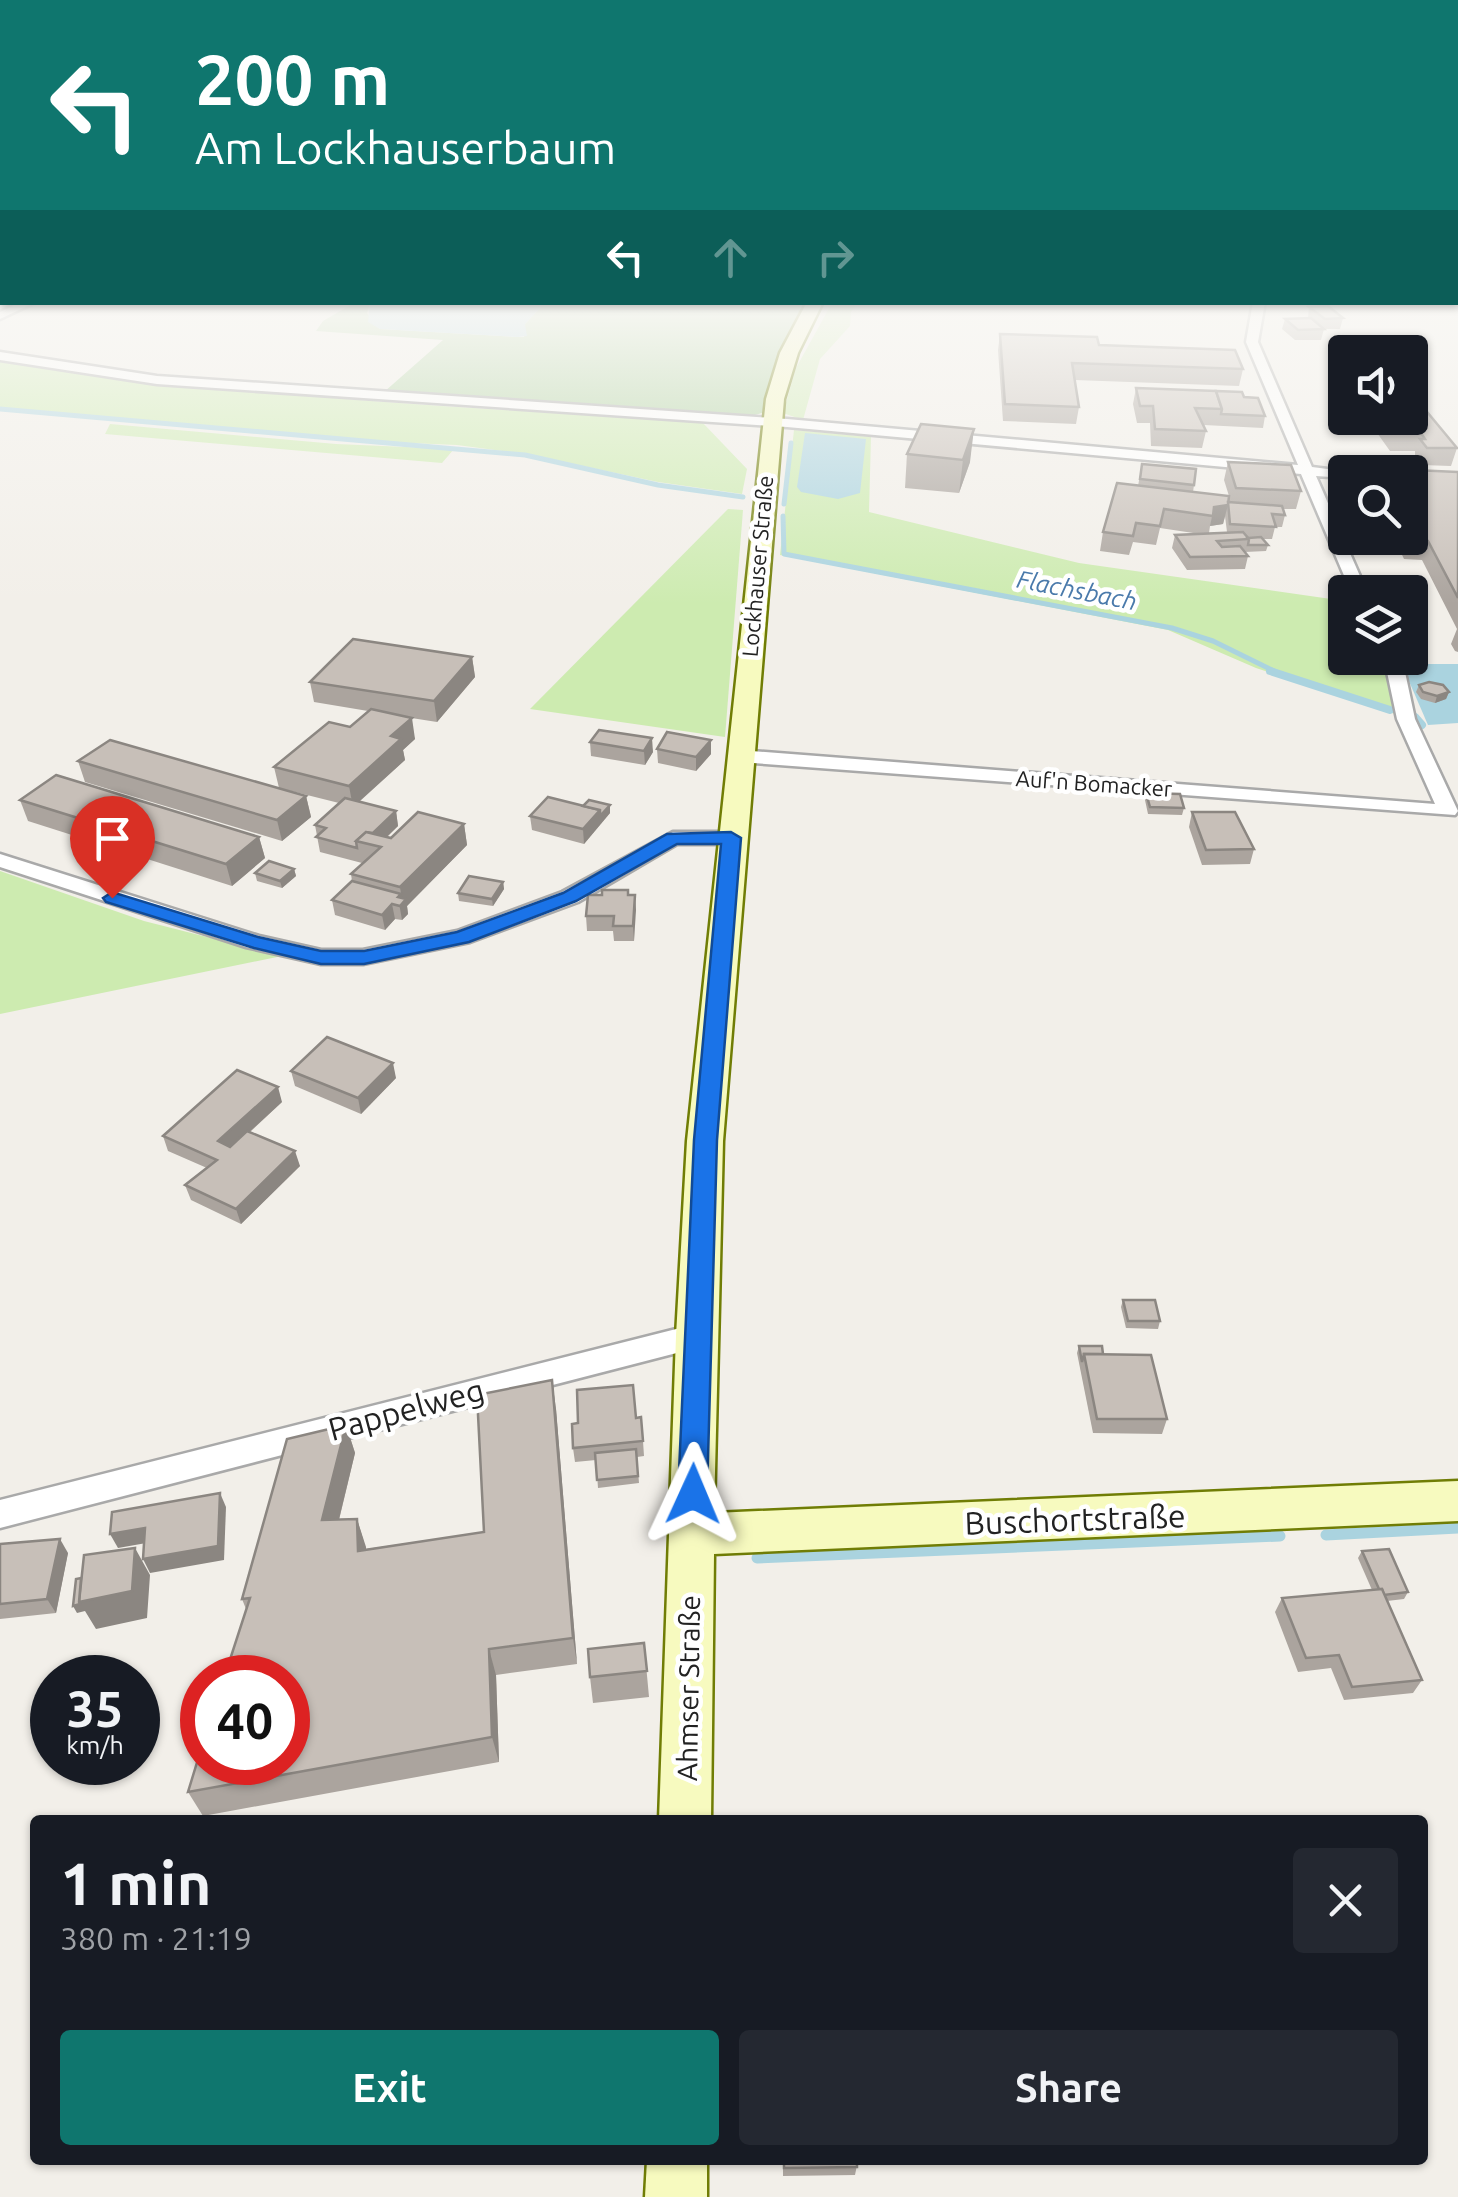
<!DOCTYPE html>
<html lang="en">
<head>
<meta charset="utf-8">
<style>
  body { margin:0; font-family:Ubuntu,sans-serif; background:#242831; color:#f1f3f6; height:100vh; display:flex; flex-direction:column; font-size:38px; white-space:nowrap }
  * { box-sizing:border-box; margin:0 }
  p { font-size:32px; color:#9ea1a6 }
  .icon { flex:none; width:55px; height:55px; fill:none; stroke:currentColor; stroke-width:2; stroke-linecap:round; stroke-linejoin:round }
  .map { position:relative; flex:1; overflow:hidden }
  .side { position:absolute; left:30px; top:1815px; width:1398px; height:350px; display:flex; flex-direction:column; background:#171b24; border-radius:10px; box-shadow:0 2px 8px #0004 }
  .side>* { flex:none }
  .hud { position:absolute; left:0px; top:0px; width:1460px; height:305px; box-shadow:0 2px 8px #0004; background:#0f766e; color:#fff; overflow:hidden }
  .tools { position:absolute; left:1328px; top:335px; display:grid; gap:20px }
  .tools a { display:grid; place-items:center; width:100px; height:100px; border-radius:10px; background:#171b24; box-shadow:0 2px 8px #0004; font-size:50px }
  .speed { position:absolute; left:30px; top:1655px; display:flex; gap:20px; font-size:50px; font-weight:700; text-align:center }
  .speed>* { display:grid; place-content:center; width:130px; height:130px; border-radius:50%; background:#171b24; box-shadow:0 2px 8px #0004; line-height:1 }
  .speed small { font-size:25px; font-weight:400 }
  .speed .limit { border:15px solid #d22; background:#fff; color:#111 }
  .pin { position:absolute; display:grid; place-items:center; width:85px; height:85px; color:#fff; margin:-102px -42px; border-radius:50% 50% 50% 0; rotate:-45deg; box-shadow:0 0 10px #0007 }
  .pin .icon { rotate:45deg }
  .me { position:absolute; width:110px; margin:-55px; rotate:1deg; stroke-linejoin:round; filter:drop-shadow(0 0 8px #0008) }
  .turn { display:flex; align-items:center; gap:35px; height:210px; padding:0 30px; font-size:45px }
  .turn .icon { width:130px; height:130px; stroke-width:2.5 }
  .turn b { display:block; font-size:70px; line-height:85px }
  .lanes { display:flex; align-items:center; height:95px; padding:0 30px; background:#0003; justify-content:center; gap:50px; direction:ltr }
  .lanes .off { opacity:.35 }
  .round { display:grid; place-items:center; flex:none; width:105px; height:105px; border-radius:10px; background:#242831 }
  .headline { display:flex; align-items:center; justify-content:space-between; height:170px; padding:0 30px }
  h1 { font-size:60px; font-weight:700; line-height:75px }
  .button { display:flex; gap:20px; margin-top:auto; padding:20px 30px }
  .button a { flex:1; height:115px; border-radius:10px; background:#0f766e; color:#fff; font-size:40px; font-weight:700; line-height:115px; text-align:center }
  .button a+a { background:#242831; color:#f1f3f6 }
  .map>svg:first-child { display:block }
  .grass { fill:#cdebb0 }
  .forest { fill:#add19e }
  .water { fill:#aad3df }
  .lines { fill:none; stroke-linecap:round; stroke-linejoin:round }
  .stream-far2 { stroke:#aad3df; stroke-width:5 }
  .stream-far1 { stroke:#aad3df; stroke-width:8 }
  .stream { stroke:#aad3df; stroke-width:11 }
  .street-casing { stroke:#a9a9a9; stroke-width:5 }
  .secondary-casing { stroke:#707d05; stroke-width:5 }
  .street { fill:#fff; fill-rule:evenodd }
  .secondary { fill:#f7fabf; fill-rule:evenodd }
  .wall { fill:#aba49e; fill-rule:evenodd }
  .shaded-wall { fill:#8b8681 }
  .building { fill:#c7bfb8; stroke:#8b8681; stroke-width:2.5 }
  .route { fill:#1a73e8; stroke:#114b97; stroke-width:2.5 }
  .labels { text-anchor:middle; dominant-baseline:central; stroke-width:9; stroke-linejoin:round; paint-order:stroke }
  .far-street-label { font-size:22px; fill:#222; stroke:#fff }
  .far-water-label { font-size:25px; font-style:italic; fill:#4a7aab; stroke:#fff }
  .street-label { font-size:28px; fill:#222; stroke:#fff }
  .near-street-label { font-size:32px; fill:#222; stroke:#fff }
</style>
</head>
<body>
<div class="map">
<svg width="1458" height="2197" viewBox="0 0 1458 2197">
  <rect width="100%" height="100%" fill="#f2efe9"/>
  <!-- grass -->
  <g class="grass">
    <polygon points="832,303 876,303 857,303 851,312 850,326 820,359 803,420 783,413 796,368"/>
    <path d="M0 360C232 397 467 407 702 422L747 469 742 494 658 482 526 454 457 445 339 440 0 408Z"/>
    <polygon points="110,424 336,444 454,449 442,463 105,434"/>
    <polygon points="794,430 871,437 869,512 1079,563 1345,601 1345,658 1376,658 1390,674 1395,714 1256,668 1168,630 780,555"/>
    <polygon points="728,509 743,510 725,737 530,709"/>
    <polygon points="0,871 144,921 282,956 0,1014"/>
  </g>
  <!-- forest -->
  <polygon class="forest" points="354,303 370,303 367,313 380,329 517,337 524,337 525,324 541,307 539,303 807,303 777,361 762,413 744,418 384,392 443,340 316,331 323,321"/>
  <!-- water -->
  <g class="water">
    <polygon points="370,302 539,302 541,307 525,324 527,336 517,337 380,329 368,322"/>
    <polygon points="805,433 866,439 860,493 838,499 801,492 797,487"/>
    <polygon points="1411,664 1458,664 1458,723 1428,725 1405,672"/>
  </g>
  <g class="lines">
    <!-- stream-far2 -->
    <g class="stream-far2">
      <polyline points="0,409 525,455 658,485 743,497"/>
      <polyline points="784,504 791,443"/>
      <polyline points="783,516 784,554 1172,628 1213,641 1278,673"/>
    </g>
    <!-- stream-far1 -->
    <g class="stream-far1">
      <polyline points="1270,671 1390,710"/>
      <polyline points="1415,717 1422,725"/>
    </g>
    <!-- stream -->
    <g class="stream">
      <polyline points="1326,1535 1458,1528"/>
      <polyline points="757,1558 1280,1536"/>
    </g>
    <defs>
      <g id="street">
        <polygon points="21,302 36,302 0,319 0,312"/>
        <polygon points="1253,302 1265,302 1258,342 1312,467 1351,472 1345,472 1345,478 1316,476 1367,592 1351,592 1301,474 787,427 157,384 0,360 0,352 157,376 787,419 1298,465 1246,342"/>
        <polygon points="1378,658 1395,658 1405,672 1415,719 1458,811 1455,815 739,762 729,756 739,750 1435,804 1397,719 1387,672"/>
        <polygon points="673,832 731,832 741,838 731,844 677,844 578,902 470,942 363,964 321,964 246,947 0,867 0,854 259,936 321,950 363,950 457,931 562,892"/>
        <polygon points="696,1324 706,1328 711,1336 706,1344 696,1348 0,1528 0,1500"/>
      </g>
      <g id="secondary">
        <polygon points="807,302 823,302 798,353 784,399 723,1141 714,1513 1458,1481 1458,1521 714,1554 711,1820 659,1820 676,1336 687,1141 766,399 780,353"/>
        <polygon points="647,2160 707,2160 707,2197 645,2197"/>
      </g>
    </defs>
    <!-- street casing -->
    <use href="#street" class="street-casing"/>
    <!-- secondary casing -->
    <use href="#secondary" class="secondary-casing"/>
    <!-- street -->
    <use href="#street" class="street"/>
    <!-- secondary -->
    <use href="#secondary" class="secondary"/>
  </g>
  <!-- wall -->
  <g class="wall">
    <polygon points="1309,307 1343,318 1340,329 1324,329 1321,340 1295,340 1282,329 1285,319 1308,318"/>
    <polygon points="1000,334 1099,345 1243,369 1239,386 1075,380 1079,407 1076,424 1003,421 998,350"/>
    <polygon points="1136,388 1244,397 1265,416 1263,428 1204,425 1206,431 1202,448 1151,446 1150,423 1137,423 1133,404"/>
    <polygon points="1372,418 1410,418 1457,448 1451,466 1422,465 1415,456 1415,451 1390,451 1370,423"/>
    <polygon points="921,424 970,462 959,493 905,488 907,454"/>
    <path d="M1228 462 1301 491 1296 509H1283L1285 515 1282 527H1275L1272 539H1262L1268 545 1266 551 1245 552 1248 556 1245 569 1187 570 1172 548 1175 535 1200 534 1160 528 1156 545 1133 542 1129 555 1100 551 1103 532 1138 486 1142 464 1194 485 1193 492 1229 496 1224 480ZM1225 516 1227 532 1209 533 1210 526 1223 524Z"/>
    <polygon points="1391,469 1458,472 1458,652 1455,651 1451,644 1457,629 1422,560 1404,559 1394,538 1410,538 1410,472 1390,472"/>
    <polygon points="472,657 475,677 437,722 405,717 415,739 403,750 405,760 359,802 396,811 398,826 387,837 391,838 464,824 467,845 407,906 408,914 402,920 395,919 385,930 335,915 332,900 352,881 351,874 362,863 320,852 315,825 339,803 279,788 274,767 350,727 368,711 314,702 310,682"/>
    <polygon points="1419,685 1449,692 1446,699 1435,703 1421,699 1416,692"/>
    <polygon points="590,742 653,752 645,765 591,756"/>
    <polygon points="657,749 711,754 696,771 658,763"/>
    <polygon points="78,761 306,796 311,817 282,841 85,782"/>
    <polygon points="1146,793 1184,808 1182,815 1148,814 1145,800"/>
    <polygon points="20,800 259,837 265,858 232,886 28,821"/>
    <polygon points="610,805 610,813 584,844 532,830 530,816 583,806"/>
    <polygon points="1192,812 1254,849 1250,864 1202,865 1189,827"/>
    <polygon points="294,869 296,876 282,888 257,881 255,873"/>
    <polygon points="503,882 504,889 493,906 459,901 458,893"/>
    <polygon points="628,895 635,895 634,941 614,941 613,931 587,931 586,916"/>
    <polygon points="291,1071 396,1078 361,1114 295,1086"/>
    <polygon points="282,1102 250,1132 300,1166 241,1224 191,1200 185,1185 207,1168 168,1151 163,1136"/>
    <polygon points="1123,1300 1160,1321 1158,1329 1126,1328 1121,1307"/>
    <polygon points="1079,1346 1103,1354 1167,1419 1162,1434 1093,1433 1077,1353"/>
    <polygon points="556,1409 577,1664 496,1675 499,1762 203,1816 188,1792 246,1609 242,1599 346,1425 355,1453 339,1520 357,1519 366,1549 484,1532"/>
    <polygon points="636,1418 643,1441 644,1456 637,1457 639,1483 598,1488 596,1460 575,1462 573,1448"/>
    <polygon points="0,1544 68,1553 56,1613 0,1619"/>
    <polygon points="1362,1551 1408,1592 1404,1599 1387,1601 1422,1680 1413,1693 1344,1700 1331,1668 1298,1672 1275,1612 1282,1598 1372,1590 1358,1558"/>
    <polygon points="644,1643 649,1697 593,1703 590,1677"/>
    <polygon points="783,2160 904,2160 902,2165 857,2165 855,2175 783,2176"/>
  </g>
  <!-- shaded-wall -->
  <g class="shaded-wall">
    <polygon points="974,429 970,462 959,493 963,460"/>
    <polygon points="1228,505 1223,524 1210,526 1214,507"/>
    <polygon points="472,657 475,677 437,722 434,701"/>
    <polygon points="1449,692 1446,699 1435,703 1437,696"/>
    <polygon points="412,718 415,739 403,750 405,760 353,807 349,786 391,736"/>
    <polygon points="652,738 653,752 645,765 644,751"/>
    <polygon points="711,740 711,754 696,771 696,757"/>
    <polygon points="306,796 311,817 282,841 277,820"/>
    <polygon points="610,805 610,813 584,844 583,829 600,810"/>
    <polygon points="396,811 398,826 377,846 362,843"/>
    <polygon points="464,824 467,845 407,906 408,914 402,920 398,897 401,894 400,887"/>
    <polygon points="259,837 265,858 232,886 226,864"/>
    <polygon points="294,869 296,876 282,888 280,881"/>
    <polygon points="503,882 504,889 493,906 492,899"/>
    <polygon points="635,895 636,910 634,941 633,926"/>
    <polygon points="392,904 395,919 385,930 382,915"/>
    <polygon points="393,1063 396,1078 361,1114 358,1098"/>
    <polygon points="278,1087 282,1102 223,1156 218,1141"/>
    <polygon points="295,1151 300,1166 241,1224 236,1209"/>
    <polygon points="552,1380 556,1409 577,1664 573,1638"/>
    <polygon points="346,1425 355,1453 332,1548 322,1520"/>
    <polygon points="220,1493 226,1507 224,1560 150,1573 143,1559"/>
    <polygon points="357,1519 366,1547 367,1578 358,1551"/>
    <polygon points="145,1528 152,1542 118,1548 110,1534"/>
    <polygon points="60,1539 68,1553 56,1613 47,1599"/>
    <polygon points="135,1548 150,1575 147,1618 96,1629 85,1611 77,1613 73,1606 79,1602"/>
    <polygon points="489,1649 496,1675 499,1762 492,1737"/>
  </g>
  <!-- building -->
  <g class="building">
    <polygon points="1328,306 1343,318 1325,319 1309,307"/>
    <polygon points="1311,318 1324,329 1298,330 1285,319"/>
    <polygon points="1000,334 1097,337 1099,345 1235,350 1243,369 1072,363 1079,407 1005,404"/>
    <polygon points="1136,388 1216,391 1222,409 1195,408 1206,431 1155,429 1153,406 1140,406"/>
    <polygon points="1216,391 1242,392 1244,397 1258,398 1265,416 1221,414 1222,409"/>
    <polygon points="1410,407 1423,407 1457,448 1427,448 1420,439 1425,439 1421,433 1396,433 1384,418 1410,418"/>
    <polygon points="921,424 974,429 963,460 907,454"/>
    <polygon points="1228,462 1291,465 1301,491 1236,488"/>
    <polygon points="1142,464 1196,469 1194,485 1140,479"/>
    <polygon points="1391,469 1458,472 1458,598 1428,541 1410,540 1409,538 1410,516 1415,517 1410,506 1410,472 1393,472"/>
    <polygon points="1117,483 1229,496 1228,505 1214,507 1213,516 1164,509 1160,526 1136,523 1133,536 1103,532"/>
    <polygon points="1228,502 1282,506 1285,515 1272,514 1276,527 1230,524"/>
    <polygon points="1243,532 1249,539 1217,541 1222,547 1240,546 1248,556 1190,557 1175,535"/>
    <polygon points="1261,537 1268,545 1248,545 1249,539 1248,538"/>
    <polygon points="353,639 472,657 434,701 310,682"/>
    <polygon points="1429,682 1443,685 1449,692 1437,696 1423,692 1419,685"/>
    <polygon points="371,709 412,718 391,736 401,739 349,786 274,767 329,722 350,727"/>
    <polygon points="599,730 652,738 644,751 590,742"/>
    <polygon points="667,732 711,740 696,757 657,749"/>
    <polygon points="110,740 306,796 277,820 78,761"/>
    <polygon points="56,775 259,837 226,864 20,800"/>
    <polygon points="1146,793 1180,794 1184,808 1150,807"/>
    <polygon points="548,797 600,810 583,829 530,816"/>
    <polygon points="345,798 396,811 373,833 366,832 356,841 357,848 316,837 326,828 315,825"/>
    <polygon points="589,800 610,805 600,816 600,810 583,806"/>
    <polygon points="418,812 464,824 400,887 351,874 381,847 356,841 366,832 391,838"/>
    <polygon points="1192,812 1235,812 1254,849 1206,850"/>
    <polygon points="269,861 294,869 280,881 255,873"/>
    <polygon points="469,876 503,882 492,899 458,893"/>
    <polygon points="352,881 401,894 398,897 406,899 400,906 392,904 382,915 332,900"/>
    <polygon points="602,890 628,890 628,895 635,895 633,926 613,926 614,916 586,916 588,895 602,895"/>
    <polygon points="327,1037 393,1063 358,1098 291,1071"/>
    <polygon points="237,1070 278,1087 218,1141 230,1147 247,1131 295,1151 236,1209 185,1185 217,1160 163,1136"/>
    <polygon points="1123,1300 1155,1300 1160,1321 1128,1321"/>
    <polygon points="1079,1346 1102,1346 1103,1354 1084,1354 1082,1362"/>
    <polygon points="1084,1354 1151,1355 1167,1419 1097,1419"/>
    <polygon points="552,1380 573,1638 489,1649 492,1737 188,1792 202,1746 202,1762 288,1762 288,1678 224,1678 250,1598 242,1599 287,1439 346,1425 322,1520 357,1519 358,1551 484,1532 477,1395"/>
    <polygon points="633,1385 636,1418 641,1417 643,1441 573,1448 572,1424 578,1423 577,1390"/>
    <polygon points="636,1449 638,1476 597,1480 595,1453"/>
    <polygon points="220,1493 218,1546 143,1559 145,1528 110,1534 112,1512"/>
    <polygon points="60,1539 47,1599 0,1604 0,1544"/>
    <polygon points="135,1548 132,1591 79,1602 84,1555"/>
    <polygon points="1389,1549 1408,1592 1384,1595 1382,1589 1379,1589 1362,1551"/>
    <polygon points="81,1578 79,1602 80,1604 73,1606 76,1579"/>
    <polygon points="1382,1589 1422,1680 1352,1687 1339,1655 1306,1658 1282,1598"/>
    <polygon points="644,1643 647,1671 590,1677 588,1649"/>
    <polygon points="784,2160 857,2160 857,2167 784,2168"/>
    <rect x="857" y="2160" width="47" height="1"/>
  </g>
  <!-- sky -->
  <linearGradient id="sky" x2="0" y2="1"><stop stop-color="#8fc0e4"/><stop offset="0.49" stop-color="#f9f8f5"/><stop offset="1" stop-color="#f9f8f5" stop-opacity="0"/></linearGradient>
  <rect width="1458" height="604" fill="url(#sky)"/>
  <!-- route -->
  <polygon class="route" points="731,832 741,838 717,1140 707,1494 703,1504 693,1507 683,1504 678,1494 694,1140 721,844 677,844 576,901 469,942 364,964 321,964 254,948 106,902 103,898 112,892 258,937 321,951 364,951 457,932 563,893 667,834"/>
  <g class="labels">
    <!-- far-street labels -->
    <g class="far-street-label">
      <text transform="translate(757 566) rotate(-85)">Lockhauser Straße</text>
      <text transform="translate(1094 783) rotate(4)">Auf'n Bomacker</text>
    </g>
    <!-- far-water labels -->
    <g class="far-water-label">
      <text transform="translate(1077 590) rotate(11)">Flachsbach</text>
    </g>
    <!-- street labels -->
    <g class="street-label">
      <text transform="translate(688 1688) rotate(-89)">Ahmser Straße</text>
    </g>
    <!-- near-street labels -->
    <g class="near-street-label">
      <text transform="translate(406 1409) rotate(-15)">Pappelweg</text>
      <text transform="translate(1075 1519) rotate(-2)">Buschortstraße</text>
    </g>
  </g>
</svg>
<div class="tools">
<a><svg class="icon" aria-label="sound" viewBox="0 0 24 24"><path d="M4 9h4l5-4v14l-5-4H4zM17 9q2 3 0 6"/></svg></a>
<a><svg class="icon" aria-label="search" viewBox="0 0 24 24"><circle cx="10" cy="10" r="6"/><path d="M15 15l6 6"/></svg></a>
<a><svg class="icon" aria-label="layers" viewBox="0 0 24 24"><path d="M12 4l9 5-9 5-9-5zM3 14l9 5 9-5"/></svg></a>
</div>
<div class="speed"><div>35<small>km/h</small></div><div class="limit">40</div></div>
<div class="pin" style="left:112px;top:898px;background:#d93025"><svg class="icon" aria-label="arrive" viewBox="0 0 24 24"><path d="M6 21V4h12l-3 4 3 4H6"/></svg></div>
<svg class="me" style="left:693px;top:1494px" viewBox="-20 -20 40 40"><path d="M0-17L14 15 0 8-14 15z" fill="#1a73e8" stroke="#fff" stroke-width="4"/></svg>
<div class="hud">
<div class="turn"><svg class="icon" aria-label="left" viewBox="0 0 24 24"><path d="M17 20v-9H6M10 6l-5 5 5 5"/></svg><div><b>200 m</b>Am Lockhauserbaum</div></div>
<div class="lanes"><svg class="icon" aria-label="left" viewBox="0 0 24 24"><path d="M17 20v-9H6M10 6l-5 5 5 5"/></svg><svg class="icon off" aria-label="ahead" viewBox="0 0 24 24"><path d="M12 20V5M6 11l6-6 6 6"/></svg><svg class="icon off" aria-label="right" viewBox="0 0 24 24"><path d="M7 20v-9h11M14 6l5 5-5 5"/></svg></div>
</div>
<section class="side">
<div class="headline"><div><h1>1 min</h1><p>380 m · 21:19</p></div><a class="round"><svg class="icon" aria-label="close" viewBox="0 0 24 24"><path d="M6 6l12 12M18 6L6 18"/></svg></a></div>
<div class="button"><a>Exit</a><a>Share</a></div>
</section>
</div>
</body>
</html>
